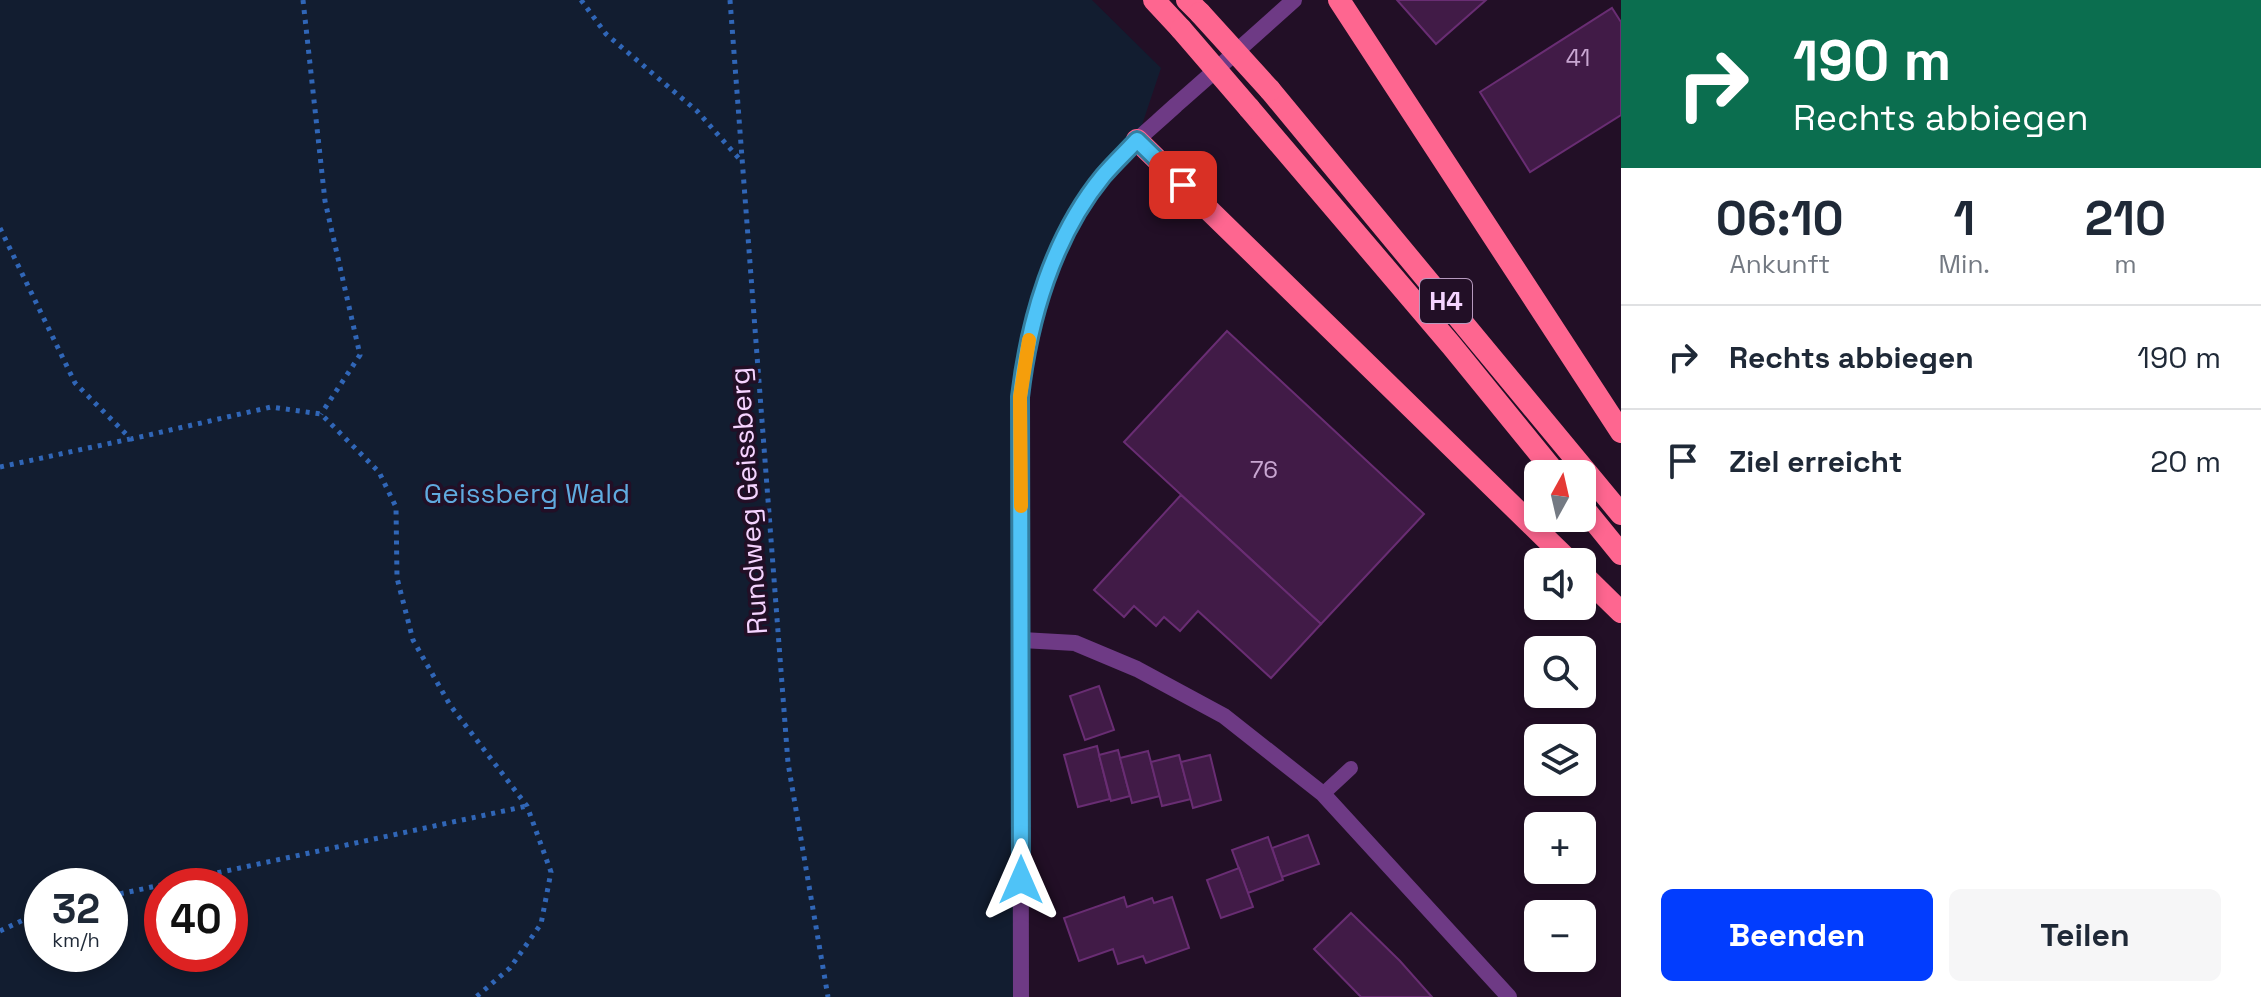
<!DOCTYPE html>
<html lang="de">
<head>
<meta charset="utf-8">
<style>
  body { margin:0; font-family:"Space Grotesk",sans-serif; background:#f6f6f7; color:#1f2937; height:100vh; display:flex; flex-direction:column; font-size:30px; white-space:nowrap }
  * { box-sizing:border-box; margin:0 }
  p { font-size:26px; color:#747a83 }
  .icon { flex:none; width:44px; height:44px; fill:none; stroke:currentColor; stroke-width:2; stroke-linecap:round; stroke-linejoin:round }
  .map { position:relative; flex:1; overflow:hidden }
  .panel { display:flex; flex-direction:column; background:#fff; width:640px }
  .panel>* { flex:none }
  .top-card { background:#0b6e4f; color:#fff; overflow:hidden }
  .needle { width:52px; rotate:8deg }
  .controls { position:absolute; left:1524px; top:460px; display:grid; gap:16px }
  .controls a { display:grid; place-items:center; width:72px; height:72px; border-radius:12px; background:#fff; box-shadow:0 4px 12px #0003; font-size:40px }
  .speed { position:absolute; left:24px; top:868px; display:flex; gap:16px; font-size:40px; font-weight:700; text-align:center }
  .speed>* { display:grid; place-content:center; width:104px; height:104px; border-radius:50%; background:#fff; box-shadow:0 4px 12px #0003; line-height:1 }
  .speed small { font-size:20px; font-weight:400 }
  .speed .limit { border:12px solid #d22; background:#fff; color:#111 }
  .pin { position:absolute; display:grid; place-items:center; width:68px; height:68px; color:#fff; margin:-34px; border-radius:16px; box-shadow:0 4px 12px #0006 }
  .me { position:absolute; width:88px; margin:-44px; rotate:0deg; stroke-linejoin:round; filter:drop-shadow(0 0 6px #0008) }
  .turn { display:flex; align-items:center; gap:28px; height:168px; padding:0 40px; font-size:36px }
  .turn .icon { width:104px; height:104px; stroke-width:2.5 }
  .turn b { display:block; font-size:56px; line-height:68px }
  .eta { display:flex; justify-content:space-evenly; align-items:center; height:136px; text-align:center }
  .eta b { font-size:48px; font-weight:800; line-height:56px }
  .cta { display:flex; gap:16px; margin-top:auto; padding:16px 40px }
  .cta a { flex:1; height:92px; border-radius:12px; background:#023dfe; color:#fff; font-size:32px; font-weight:800; line-height:92px; text-align:center }
  .cta a+a { background:#f6f6f7; color:#1f2937 }
  ul { padding:0; list-style:none }
  li { display:flex; align-items:center; gap:24px; height:104px; padding:0 40px; border-top:2px solid #e0e1e3 }
  li div { flex:1 }
  li b { display:block; font-size:30px }
  li em { font-style:normal }
  main { display:flex; flex:1; min-height:0 }
  .map>svg:first-child { display:block }
  .green { fill:#121d30; fill-rule:evenodd }
  .building { fill:#411b47; stroke:#692d73; stroke-width:2 }
  .lines { fill:none; stroke-linecap:round; stroke-linejoin:round }
  .path { stroke:#3066b7; stroke-width:5; stroke-dasharray:4 6; stroke-linecap:butt }
  .service { stroke:#6e3a85; stroke-width:14 }
  .minor { stroke:#6e3a85; stroke-width:16 }
  .tertiary { stroke:#6e3a85; stroke-width:16 }
  .trunk { stroke:#fe6690; stroke-width:22 }
  .trunk-bridge { stroke:#fe6690; stroke-width:22 }
  .route-casing { stroke:#337fa1; stroke-width:20 }
  .route { stroke:#4fc3f7; stroke-width:14 }
  .slow { stroke:#f59e0b; stroke-width:14 }
  .labels { text-anchor:middle; dominant-baseline:central; stroke-width:7; stroke-linejoin:round; paint-order:stroke }
  .number-label { font-size:24px; fill:#c8a6d1 }
  .shield { fill:#220f26; stroke:#b699be; stroke-width:2 }
  .shield-label { font-size:26px; font-weight:bold; fill:#f5d4ff }
  .park-label { font-size:28px; fill:#60abdf; stroke:#220f26 }
  .street-label { font-size:28px; fill:#f5d4ff; stroke:#220f26 }
</style>
</head>
<body>
<main>
<div class="map">
<svg width="1621" height="997" viewBox="0 0 1621 997">
  <rect width="100%" height="100%" fill="#220f26"/>
  <!-- green -->
  <path class="green" d="M0 0H1092L1161 68 1137 140 1076 217 1025 356 1021 997H0ZM42 886H110V954H42ZM162 886H230V954H162Z"/>
  <!-- building -->
  <g class="building">
    <polygon points="1397,0 1486,0 1436,44"/>
    <polygon points="1612,8 1621,22 1621,115 1530,172 1480,92"/>
    <polygon points="1227,331 1424,514 1321,624 1124,442"/>
    <polygon points="1181,495 1321,624 1271,678 1198,611 1180,631 1164,617 1156,626 1134,606 1124,617 1094,590"/>
    <polygon points="1099,686 1114,730 1085,740 1070,696"/>
    <polygon points="1097,746 1110,799 1078,807 1064,755"/>
    <polygon points="1118,750 1130,796 1111,801 1099,755"/>
    <polygon points="1148,751 1160,796 1132,803 1120,758"/>
    <polygon points="1179,755 1191,799 1162,806 1151,762"/>
    <polygon points="1210,755 1221,800 1193,808 1181,762"/>
    <polygon points="1308,835 1319,864 1282,877 1272,848"/>
    <polygon points="1268,837 1283,880 1248,893 1232,850"/>
    <polygon points="1239,868 1253,907 1221,918 1207,880"/>
    <polygon points="1124,897 1127,907 1152,898 1154,903 1172,897 1189,948 1146,963 1143,956 1118,964 1113,949 1079,961 1064,918"/>
    <polygon points="1351,913 1400,961 1432,997 1361,997 1314,949"/>
  </g>
  <g class="lines">
    <!-- path -->
    <g class="path">
      <polyline points="303,0 325,201 360,355 321,414"/>
      <polyline points="581,0 606,34 697,111 742,162"/>
      <polyline points="730,0 788,763 828,997"/>
      <polyline points="0,228 75,383 131,439 271,407 321,414 379,472 396,507 397,578 413,640 450,705 527,806 551,872 541,924 510,968 476,997"/>
      <polyline points="0,467 130,439"/>
      <polyline points="110,896 527,806"/>
      <polyline points="0,931 42,911"/>
    </g>
    <!-- service -->
    <polyline class="service" points="1323,794 1351,768"/>
    <!-- minor -->
    <polyline class="minor" points="1022,640 1075,643 1137,669 1224,716 1323,794 1509,997"/>
    <!-- tertiary -->
    <path class="tertiary" d="M1021 997 1020 397C1029 319 1053 240 1102 177 1123 150 1151 128 1176 105 1216 70 1255 35 1294 0"/>
    <!-- trunk -->
    <g class="trunk">
      <polyline points="1154,0 1181,29"/>
      <polyline points="1187,0 1200,13"/>
      <polyline points="1339,0 1621,432"/>
      <polyline points="1270,90 1621,514"/>
      <polyline points="1249,108 1451,345 1556,474"/>
      <polyline points="1137,140 1570,562"/>
      <polyline points="1582,506 1621,554"/>
      <polyline points="1582,574 1621,612"/>
    </g>
    <!-- trunk-bridge -->
    <g class="trunk-bridge">
      <polyline points="1200,13 1270,90"/>
      <polyline points="1181,29 1249,108"/>
    </g>
  </g>
  <g class="lines">
    <defs>
      <path id="route" d="M1021 880 1020 397C1029 319 1053 237 1103 176 1114 163 1126 152 1137 140L1183 185"/>
    </defs>
    <!-- route casing -->
    <use href="#route" class="route-casing"/>
    <!-- route -->
    <use href="#route" class="route"/>
    <!-- slow -->
    <polyline class="slow" points="1021,506 1020,397 1029,340"/>
  </g>
  <g class="labels">
    <!-- number labels -->
    <g class="number-label">
      <text x="1578" y="57">41</text>
      <text x="1264" y="469">76</text>
    </g>
    <!-- shield labels -->
    <rect class="shield" x="1420" y="279" width="52" height="44" rx="6"/>
    <g class="shield-label">
      <text x="1446" y="301">H4</text>
    </g>
    <!-- park labels -->
    <g class="park-label">
      <text x="527" y="493">Geissberg Wald</text>
    </g>
    <!-- street labels -->
    <g class="street-label">
      <text transform="translate(748 501) rotate(-94)">Rundweg Geissberg</text>
    </g>
  </g>
</svg>
<div class="controls">
<a><svg class="needle" viewBox="-14 -14 28 28"><path d="M0-13l5 13h-10z" fill="#e53935"/><path d="M0 13l5-13h-10z" fill="#747a83"/></svg></a>
<a><svg class="icon" aria-label="sound" viewBox="0 0 24 24"><path d="M4 9h4l5-4v14l-5-4H4zM17 9q2 3 0 6"/></svg></a>
<a><svg class="icon" aria-label="search" viewBox="0 0 24 24"><circle cx="10" cy="10" r="6"/><path d="M15 15l6 6"/></svg></a>
<a><svg class="icon" aria-label="layers" viewBox="0 0 24 24"><path d="M12 4l9 5-9 5-9-5zM3 14l9 5 9-5"/></svg></a>
<a>+</a>
<a>−</a>
</div>
<div class="speed"><div>32<small>km/h</small></div><div class="limit">40</div></div>
<div class="pin" style="left:1183px;top:185px;background:#d93025"><svg class="icon" aria-label="arrive" viewBox="0 0 24 24"><path d="M6 21V4h12l-3 4 3 4H6"/></svg></div>
<svg class="me" style="left:1021px;top:880px" viewBox="-20 -20 40 40"><path d="M0-17L14 15 0 8-14 15z" fill="#4fc3f7" stroke="#fff" stroke-width="4"/></svg>
</div>
<section class="panel">
<div class="top-card">
<div class="turn"><svg class="icon" aria-label="right" viewBox="0 0 24 24"><path d="M7 20v-9h11M14 6l5 5-5 5"/></svg><div><b>190 m</b>Rechts abbiegen</div></div>
</div>
<div class="eta">
<div><b>06:10</b><p>Ankunft</p></div>
<div><b>1</b><p>Min.</p></div>
<div><b>210</b><p>m</p></div>
</div>
<ul>
<li><svg class="icon" aria-label="right" viewBox="0 0 24 24"><path d="M7 20v-9h11M14 6l5 5-5 5"/></svg><div><b>Rechts abbiegen</b></div><em>190 m</em></li>
<li><svg class="icon" aria-label="arrive" viewBox="0 0 24 24"><path d="M6 21V4h12l-3 4 3 4H6"/></svg><div><b>Ziel erreicht</b></div><em>20 m</em></li>
</ul>
<div class="cta"><a>Beenden</a><a>Teilen</a></div>
</section>
</main>
</body>
</html>
